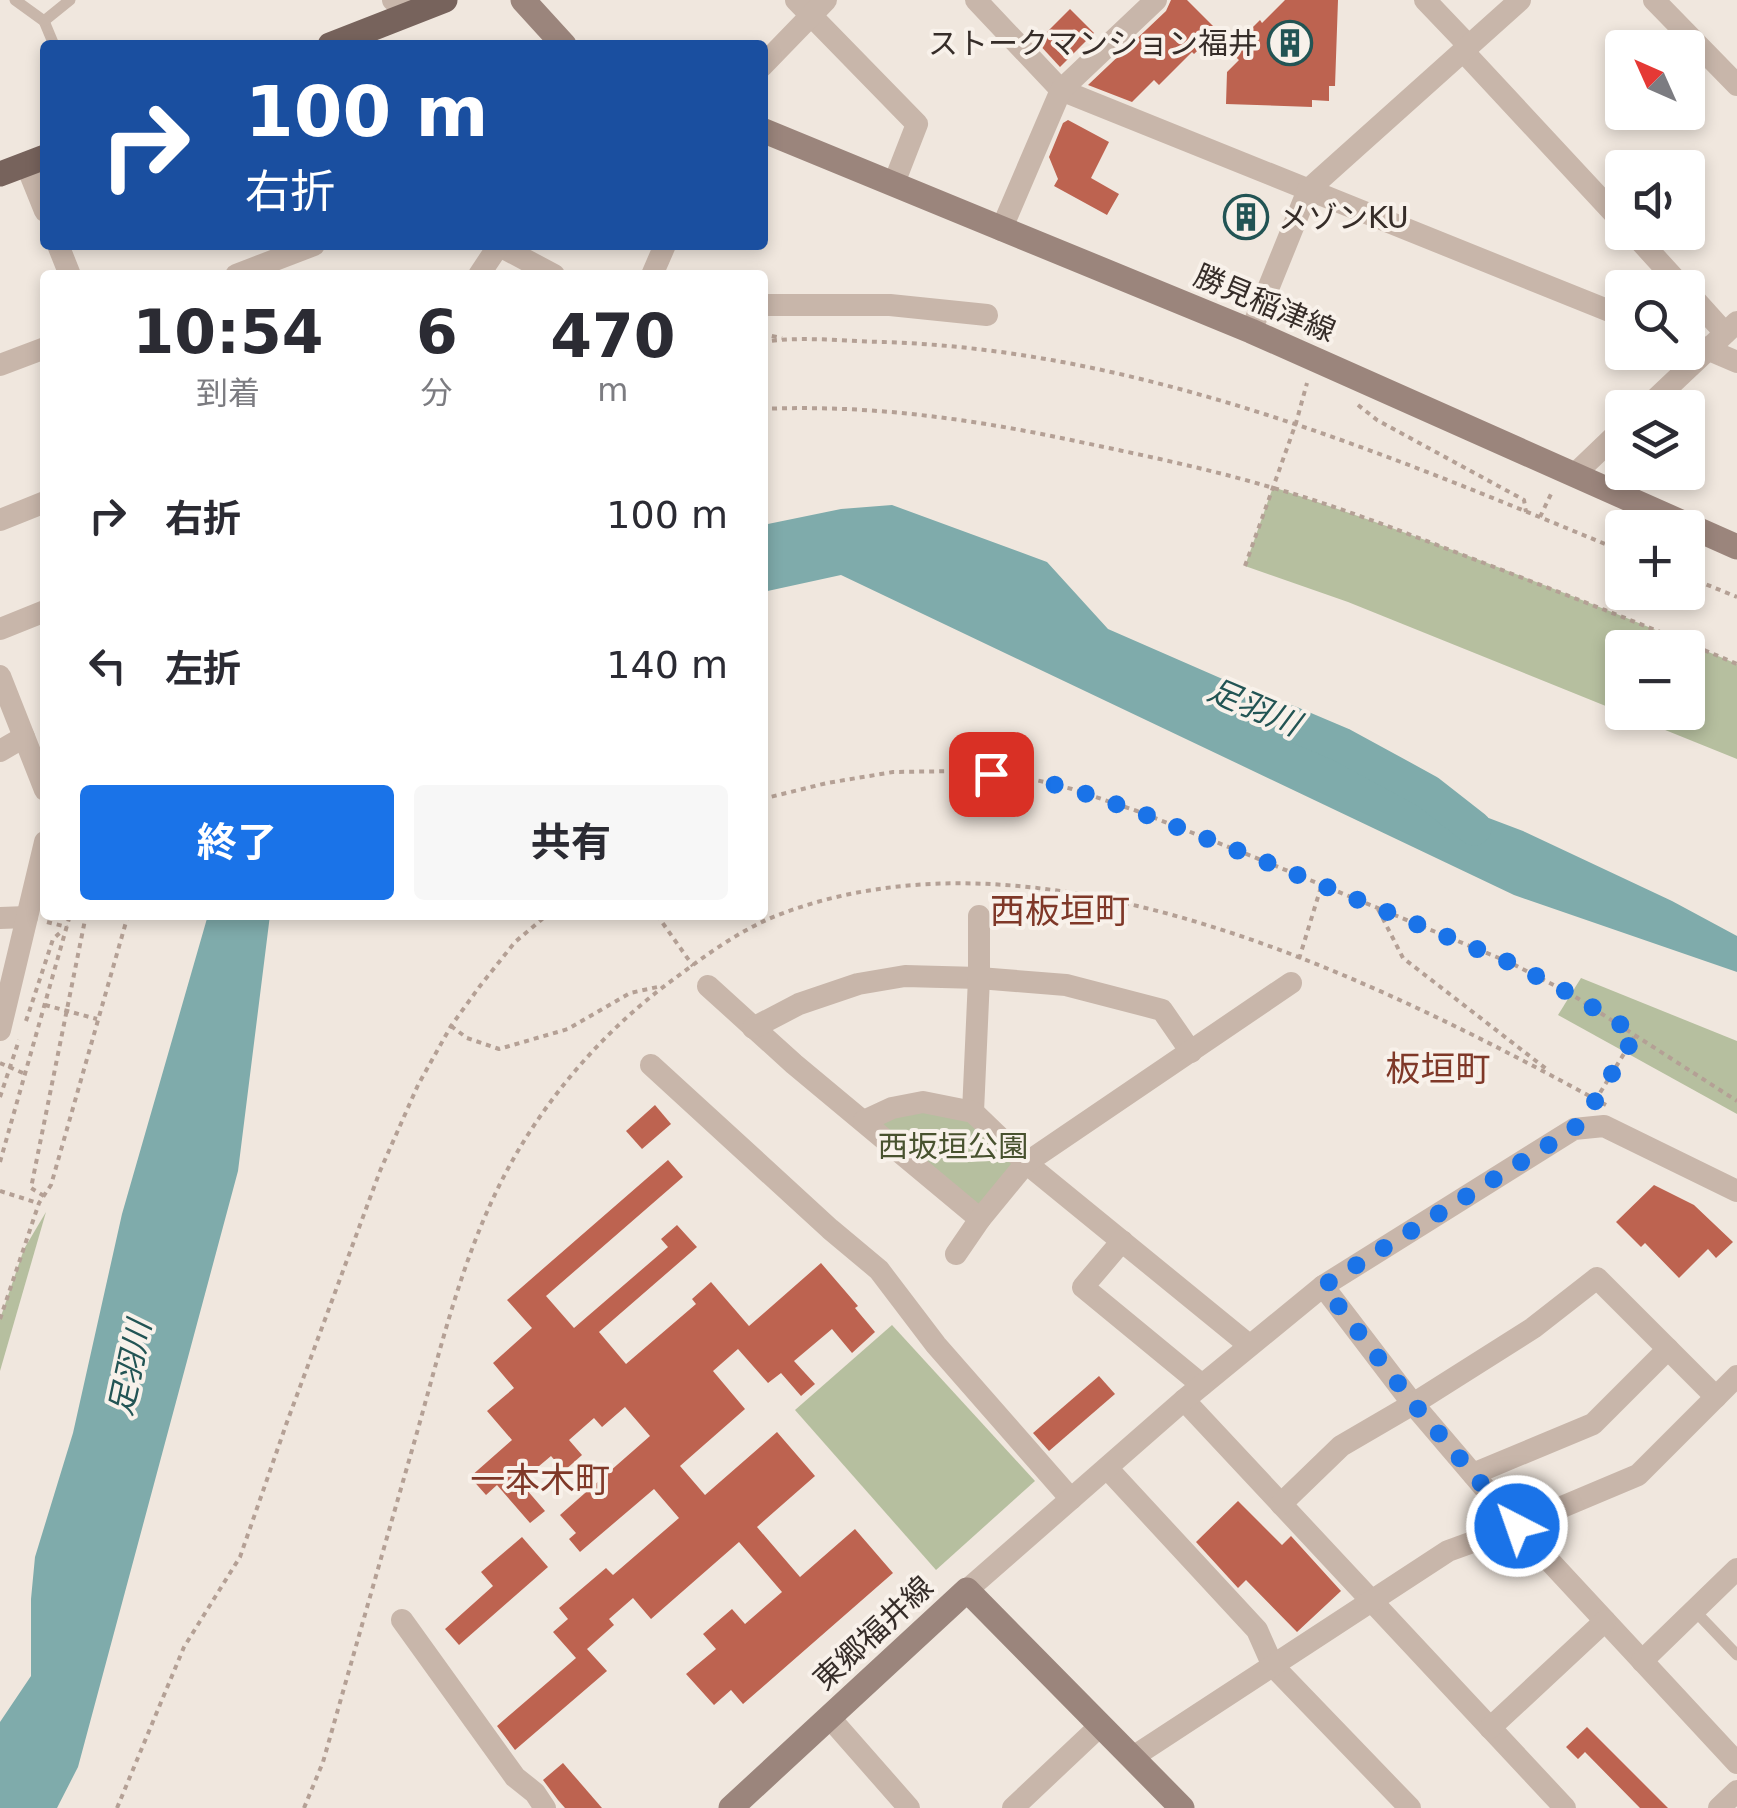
<!DOCTYPE html>
<html lang="ja">
<head>
<meta charset="utf-8">
<style>
  body { margin:0; font-family:"DejaVu Sans","Noto Sans JP",sans-serif; background:#f7f7f7; color:#2b2b33; height:100vh; display:flex; flex-direction:column; font-size:38px; white-space:nowrap }
  * { box-sizing:border-box; margin:0 }
  p { font-size:32px; color:#7c7c81 }
  .icon { flex:none; width:55px; height:55px; fill:none; stroke:currentColor; stroke-width:2; stroke-linecap:round; stroke-linejoin:round }
  .map { position:relative; flex:1; overflow:hidden }
  .details { position:absolute; left:40px; top:270px; width:728px; height:650px; display:flex; flex-direction:column; background:#fff; border-radius:10px; box-shadow:0 5px 15px #0003 }
  .details>* { flex:none }
  .guide { position:absolute; left:40px; top:40px; width:728px; height:210px; border-radius:10px; box-shadow:0 5px 15px #0003; background:#1a4fa0; color:#fff; overflow:hidden }
  .needle { width:65px; rotate:315deg }
  .buttons { position:absolute; left:1605px; top:30px; display:grid; gap:20px }
  .buttons a { display:grid; place-items:center; width:100px; height:100px; border-radius:10px; background:#fff; box-shadow:0 5px 15px #0003; font-size:50px }
  .pin { position:absolute; display:grid; place-items:center; width:85px; height:85px; color:#fff; margin:-42px; border-radius:20px; box-shadow:0 5px 15px #0006 }
  .me { position:absolute; width:110px; margin:-55px; rotate:319deg; stroke-linejoin:round; filter:drop-shadow(0 0 8px #0008) }
  .turn { display:flex; align-items:center; gap:35px; height:210px; padding:0 40px; font-size:45px }
  .turn .icon { width:130px; height:130px; stroke-width:2.5 }
  .turn b { display:block; font-size:70px; line-height:85px }
  .eta { display:flex; justify-content:space-evenly; align-items:center; height:170px; text-align:center }
  .eta b { font-size:60px; font-weight:700; line-height:70px }
  .action { display:flex; gap:20px; margin-top:auto; padding:20px 40px }
  .action a { flex:1; height:115px; border-radius:10px; background:#1a73e8; color:#fff; font-size:40px; font-weight:700; line-height:115px; text-align:center }
  .action a+a { background:#f7f7f7; color:#2b2b33 }
  ul { padding:0; list-style:none }
  li { display:flex; align-items:center; gap:30px; height:150px; padding:0 40px }
  li div { flex:1 }
  li b { display:block; font-size:38px }
  li em { font-style:normal }
  .map>svg:first-child { display:block }
  .green { fill:#b6bf9f; fill-rule:evenodd }
  .water { fill:#7fabab }
  .lines { fill:none; stroke-linecap:round; stroke-linejoin:round }
  .river { stroke:#7fabab; stroke-width:35 }
  .building { fill:#bd6350 }
  .path { stroke:#b4a095; stroke-width:4; stroke-dasharray:5 5; stroke-linecap:butt }
  .lane { stroke:#c8b6aa; stroke-width:11 }
  .street { stroke:#c8b6aa; stroke-width:22 }
  .secondary { stroke:#9b857c; stroke-width:25 }
  .primary { stroke:#77635c; stroke-width:25 }
  .route { stroke:#1a73e8; stroke-width:18; stroke-dasharray:0 32.4 }
  .labels { text-anchor:middle; dominant-baseline:central; stroke-width:8; stroke-linejoin:round; paint-order:stroke }
  .poi-label { font-size:30px; fill:#362d29; stroke:#f8f1ea; text-anchor:end }
  .street-label { font-size:30px; fill:#362d29; stroke:#f8f1ea }
  .park-label { font-size:30px; fill:#48522f; stroke:#f8f1ea }
  .water-label { font-size:32px; font-style:italic; fill:#225454; stroke:#f8f1ea }
  .quarter-label { font-size:35px; fill:#7f3828; stroke:#f8f1ea }
</style>
</head>
<body>
<div class="map">
<svg width="1737" height="1808" viewBox="0 0 1737 1808">
  <rect width="100%" height="100%" fill="#f0e7de"/>
  <!-- green -->
  <g class="green">
    <path d="M1273 487C1430 539 1585 599 1737 664V759L1348 602 1245 566ZM1622 648H1688V712H1622Z"/>
    <polygon points="1581,978 1737,1041 1737,1114 1558,1015"/>
    <polygon points="902,1109 970,1116 1019,1167 979,1212 875,1124"/>
    <polygon points="46,1212 0,1371 0,1319 24,1249"/>
    <polygon points="892,1325 1035,1481 936,1570 795,1410"/>
  </g>
  <!-- water -->
  <g class="water">
    <polygon points="892,505 1047,562 1108,629 1266,698 1404,786 1523,831 1672,901 1737,936 1737,972 1514,895 841,575 763,592 763,525 841,509"/>
    <polygon points="208,915 270,915 238,1171 78,1767 57,1808 0,1808 0,1722 31,1676 31,1599 35,1557 73,1433 122,1214"/>
  </g>
  <g class="lines">
    <!-- river -->
    <polyline class="river" points="1290,723 1342,745 1428,792 1474,828"/>
  </g>
  <!-- building -->
  <g class="building">
    <polygon points="1171,0 1187,0 1218,31 1194,54 1192,52 1159,85 1154,80 1132,102 1088,85 1166,11"/>
    <polygon points="1285,0 1338,0 1335,86 1329,86 1329,101 1312,100 1312,107 1226,104 1227,72 1239,60 1229,51 1260,20 1262,23"/>
    <polygon points="1070,9 1094,33 1060,67 1037,42"/>
    <polygon points="1068,120 1109,142 1091,178 1119,194 1107,215 1054,186 1058,179 1049,157 1063,123"/>
    <polygon points="1238,199 1264,209 1253,236 1227,225"/>
    <polygon points="655,1105 671,1124 642,1149 626,1131"/>
    <polygon points="668,1160 683,1177 546,1296 574,1328 668,1247 661,1239 677,1225 697,1247 599,1332 626,1364 696,1304 692,1299 711,1282 749,1326 821,1263 858,1306 855,1308 875,1332 852,1353 832,1329 794,1361 815,1384 801,1396 781,1373 768,1383 738,1349 713,1371 745,1409 680,1466 705,1495 777,1432 815,1476 757,1527 800,1577 855,1529 893,1573 743,1704 731,1690 714,1705 686,1674 716,1649 703,1634 732,1609 745,1624 782,1592 739,1542 651,1619 633,1598 609,1619 614,1625 587,1649 607,1671 515,1750 497,1726 576,1658 553,1632 568,1619 559,1608 606,1568 613,1575 679,1518 654,1489 580,1552 569,1539 576,1533 560,1515 650,1436 625,1407 602,1427 594,1418 569,1440 582,1455 564,1471 551,1456 520,1482 545,1511 530,1523 497,1485 486,1495 470,1477 512,1440 487,1411 514,1388 493,1363 532,1328 507,1300"/>
    <polygon points="1654,1185 1694,1205 1733,1242 1716,1258 1708,1249 1679,1278 1645,1243 1641,1247 1616,1222"/>
    <polygon points="1099,1376 1115,1394 1049,1451 1033,1433"/>
    <polygon points="1238,1501 1282,1545 1291,1536 1341,1591 1297,1632 1246,1580 1238,1588 1196,1542"/>
    <polygon points="522,1537 548,1567 459,1645 445,1629 493,1586 481,1572"/>
    <polygon points="1587,1727 1668,1808 1640,1808 1585,1752 1578,1759 1566,1747"/>
    <polygon points="563,1763 602,1808 565,1808 558,1800 543,1780"/>
  </g>
  <g class="lines">
    <!-- path -->
    <g class="path">
      <polyline points="762,334 782,338"/>
      <path d="M762 342C802 336 843 341 883 342 1142 350 1387 454 1622 551"/>
      <polyline points="1358,405 1377,420 1524,500 1526,512"/>
      <path d="M762 409C872 404 979 420 1085 443 1147 456 1209 469 1270 487 1342 507 1413 536 1484 563 1569 596 1653 628 1737 664"/>
      <polyline points="1540,517 1553,490"/>
      <polyline points="1245,566 1296,423 1307,383"/>
      <polyline points="1688,577 1737,597"/>
      <polyline points="762,799 827,783 893,772 962,771 1020,776 1072,789 1137,811 1254,857 1511,963 1571,994 1737,1101"/>
      <polyline points="1378,909 1403,958 1549,1071"/>
      <polyline points="657,915 693,966"/>
      <polyline points="47,922 67,927"/>
      <polyline points="1299,959 1321,887"/>
      <polyline points="45,1005 97,1019"/>
      <polyline points="26,1021 53,939 63,930"/>
      <polyline points="451,1026 467,1038 499,1049 568,1029 630,993 662,986"/>
      <polyline points="0,1063 23,1073"/>
      <polyline points="0,1097 19,1040"/>
      <polyline points="1595,1101 1636,1034"/>
      <polyline points="0,1162 70,915"/>
      <polyline points="0,1191 38,1203"/>
      <polyline points="44,1196 31,1188 86,915"/>
      <polyline points="0,1319 39,1203 51,1185 128,915"/>
      <polyline points="117,1808 184,1647 240,1557 287,1422 380,1171 418,1085 451,1026 480,986 515,942 547,915"/>
      <path d="M304 1808 323 1762C354 1653 385 1544 416 1436 440 1351 460 1265 499 1186 539 1105 601 1032 674 979 706 955 740 930 778 915 1044 813 1375 979 1606 1105"/>
    </g>
    <!-- lane -->
    <g class="lane">
      <polyline points="15,0 44,21 54,45"/>
      <polyline points="44,21 70,0"/>
      <polyline points="1694,1610 1737,1655"/>
    </g>
    <!-- street -->
    <g class="street">
      <polyline points="393,0 411,13"/>
      <polyline points="796,0 917,124 894,183"/>
      <polyline points="976,0 1061,90 1622,316"/>
      <polyline points="1425,0 1469,46"/>
      <polyline points="1654,0 1737,85"/>
      <polyline points="1463,51 1622,222"/>
      <polyline points="762,66 826,0"/>
      <polyline points="26,164 45,211"/>
      <polyline points="1001,230 1061,90 1156,0"/>
      <polyline points="1632,232 1683,288"/>
      <polyline points="58,245 70,275"/>
      <polyline points="498,245 554,275"/>
      <polyline points="236,275 314,245"/>
      <polyline points="479,275 499,245"/>
      <polyline points="652,275 665,245"/>
      <polyline points="1688,292 1725,333"/>
      <polyline points="762,305 890,305 987,315"/>
      <polyline points="1251,331 1308,190 1520,0"/>
      <polyline points="1688,341 1737,362"/>
      <polyline points="0,365 45,348"/>
      <polyline points="1646,408 1737,322"/>
      <polyline points="1575,474 1622,429"/>
      <polyline points="0,520 45,502"/>
      <polyline points="0,629 45,611"/>
      <polyline points="0,676 45,790"/>
      <polyline points="0,751 24,737"/>
      <polyline points="0,918 27,917"/>
      <polyline points="708,986 794,1064 980,1219"/>
      <polyline points="753,1028 799,1004 858,984 905,976 979,978 1066,985 1162,1010 1191,1052"/>
      <polyline points="0,1030 45,842"/>
      <polyline points="651,1065 830,1229 879,1270 936,1345 1071,1499"/>
      <polyline points="973,1112 979,978 979,916"/>
      <polyline points="864,1121 892,1108 923,1102 973,1112 1026,1163 1249,1345"/>
      <polyline points="1122,1241 1083,1287 1202,1385"/>
      <polyline points="956,1254 980,1219 1026,1163 1291,983"/>
      <polyline points="1323,1286 1413,1404 1517,1526 1737,1763"/>
      <polyline points="1184,1400 1565,1808"/>
      <polyline points="1107,1468 1257,1630 1273,1666 1410,1808"/>
      <polyline points="1473,1474 1593,1424 1668,1349"/>
      <polyline points="1281,1504 1341,1446 1413,1404 1533,1328 1597,1278 1716,1397"/>
      <polyline points="967,1590 1184,1400 1323,1286 1574,1129 1604,1126 1737,1191"/>
      <polyline points="402,1620 515,1777 535,1793 545,1808"/>
      <polyline points="1642,1661 1737,1569"/>
      <polyline points="829,1717 909,1808"/>
      <polyline points="1490,1728 1605,1621"/>
      <polyline points="1133,1757 1448,1551 1517,1526 1638,1475 1737,1376"/>
      <polyline points="1013,1808 1101,1725"/>
      <polyline points="1719,1808 1737,1791"/>
    </g>
    <!-- secondary -->
    <g class="secondary">
      <polyline points="523,0 564,45"/>
      <polyline points="762,130 1251,331 1737,547"/>
      <polyline points="731,1808 967,1590 1182,1808"/>
    </g>
    <!-- primary -->
    <g class="primary">
      <polyline points="330,45 445,0"/>
      <polyline points="0,174 45,157"/>
    </g>
  </g>
  <g class="lines">
    <!-- route -->
    <polyline class="route" points="991,774 1020,776 1072,789 1136,811 1254,857 1511,963 1571,994 1636,1034 1596,1100 1574,1129 1323,1286 1414,1404 1517,1526"/>
  </g>
  <!-- icons -->
  <defs>
    <symbol id="building-ring" viewBox="-11 -11 22 22"><circle r="9.5" fill="#f8f1ea" stroke="#225454" stroke-width="1.5"/><path d="M-4-6H4V6H1V3H-1V6H-4ZM-2.5-4.3h1.7v1.8h-1.7ZM.8-4.3h1.7v1.8H.8ZM-2.5-1h1.7V.8h-1.7ZM.8-1h1.7V.8H.8Z" fill="#225454"/></symbol>
  </defs>
  <g fill-rule="evenodd">
    <use href="#building-ring" x="1265" y="18" width="50" height="50"/>
    <use href="#building-ring" x="1221" y="192" width="50" height="50"/>
  </g>
  <g class="labels">
    <!-- poi labels -->
    <g class="poi-label">
      <text x="1258" y="43">ストークマンション福井</text>
      <text x="1278" y="217" text-anchor="start">メゾンKU</text>
    </g>
    <!-- street labels -->
    <g class="street-label">
      <text transform="translate(1265 303) rotate(23)">勝見稲津線</text>
      <text transform="translate(873 1633) rotate(-43)">東郷福井線</text>
    </g>
    <!-- park labels -->
    <g class="park-label">
      <text x="953" y="1146">西坂垣公園</text>
    </g>
    <!-- water labels -->
    <g class="water-label">
      <text transform="translate(1254 707) rotate(23)">足羽川</text>
      <text transform="translate(130 1368) rotate(-78)">足羽川</text>
    </g>
    <!-- quarter labels -->
    <g class="quarter-label">
      <text x="1060" y="911">西板垣町</text>
      <text x="1438" y="1069">板垣町</text>
      <text x="540" y="1480">一本木町</text>
    </g>
  </g>
</svg>
<div class="buttons">
<a><svg class="needle" viewBox="-14 -14 28 28"><path d="M0-13l5 13h-10z" fill="#e53935"/><path d="M0 13l5-13h-10z" fill="#7c7c81"/></svg></a>
<a><svg class="icon" aria-label="sound" viewBox="0 0 24 24"><path d="M4 9h4l5-4v14l-5-4H4zM17 9q2 3 0 6"/></svg></a>
<a><svg class="icon" aria-label="search" viewBox="0 0 24 24"><circle cx="10" cy="10" r="6"/><path d="M15 15l6 6"/></svg></a>
<a><svg class="icon" aria-label="layers" viewBox="0 0 24 24"><path d="M12 4l9 5-9 5-9-5zM3 14l9 5 9-5"/></svg></a>
<a>+</a>
<a>−</a>
</div>
<div class="pin" style="left:991px;top:774px;background:#d93025"><svg class="icon" aria-label="arrive" viewBox="0 0 24 24"><path d="M6 21V4h12l-3 4 3 4H6"/></svg></div>
<svg class="me" style="left:1517px;top:1526px" viewBox="-20 -20 40 40"><circle r="17" fill="#1a73e8" stroke="#fff" stroke-width="3"/><path d="M0-11L8 9 0 5-8 9z" fill="#fff"/></svg>
<div class="guide">
<div class="turn"><svg class="icon" aria-label="right" viewBox="0 0 24 24"><path d="M7 20v-9h11M14 6l5 5-5 5"/></svg><div><b>100 m</b>右折</div></div>
</div>
<section class="details">
<div class="eta">
<div><b>10:54</b><p>到着</p></div>
<div><b>6</b><p>分</p></div>
<div><b>470</b><p>m</p></div>
</div>
<ul>
<li><svg class="icon" aria-label="right" viewBox="0 0 24 24"><path d="M7 20v-9h11M14 6l5 5-5 5"/></svg><div><b>右折</b></div><em>100 m</em></li>
<li><svg class="icon" aria-label="left" viewBox="0 0 24 24"><path d="M17 20v-9H6M10 6l-5 5 5 5"/></svg><div><b>左折</b></div><em>140 m</em></li>
</ul>
<div class="action"><a>終了</a><a>共有</a></div>
</section>
</div>
</body>
</html>
